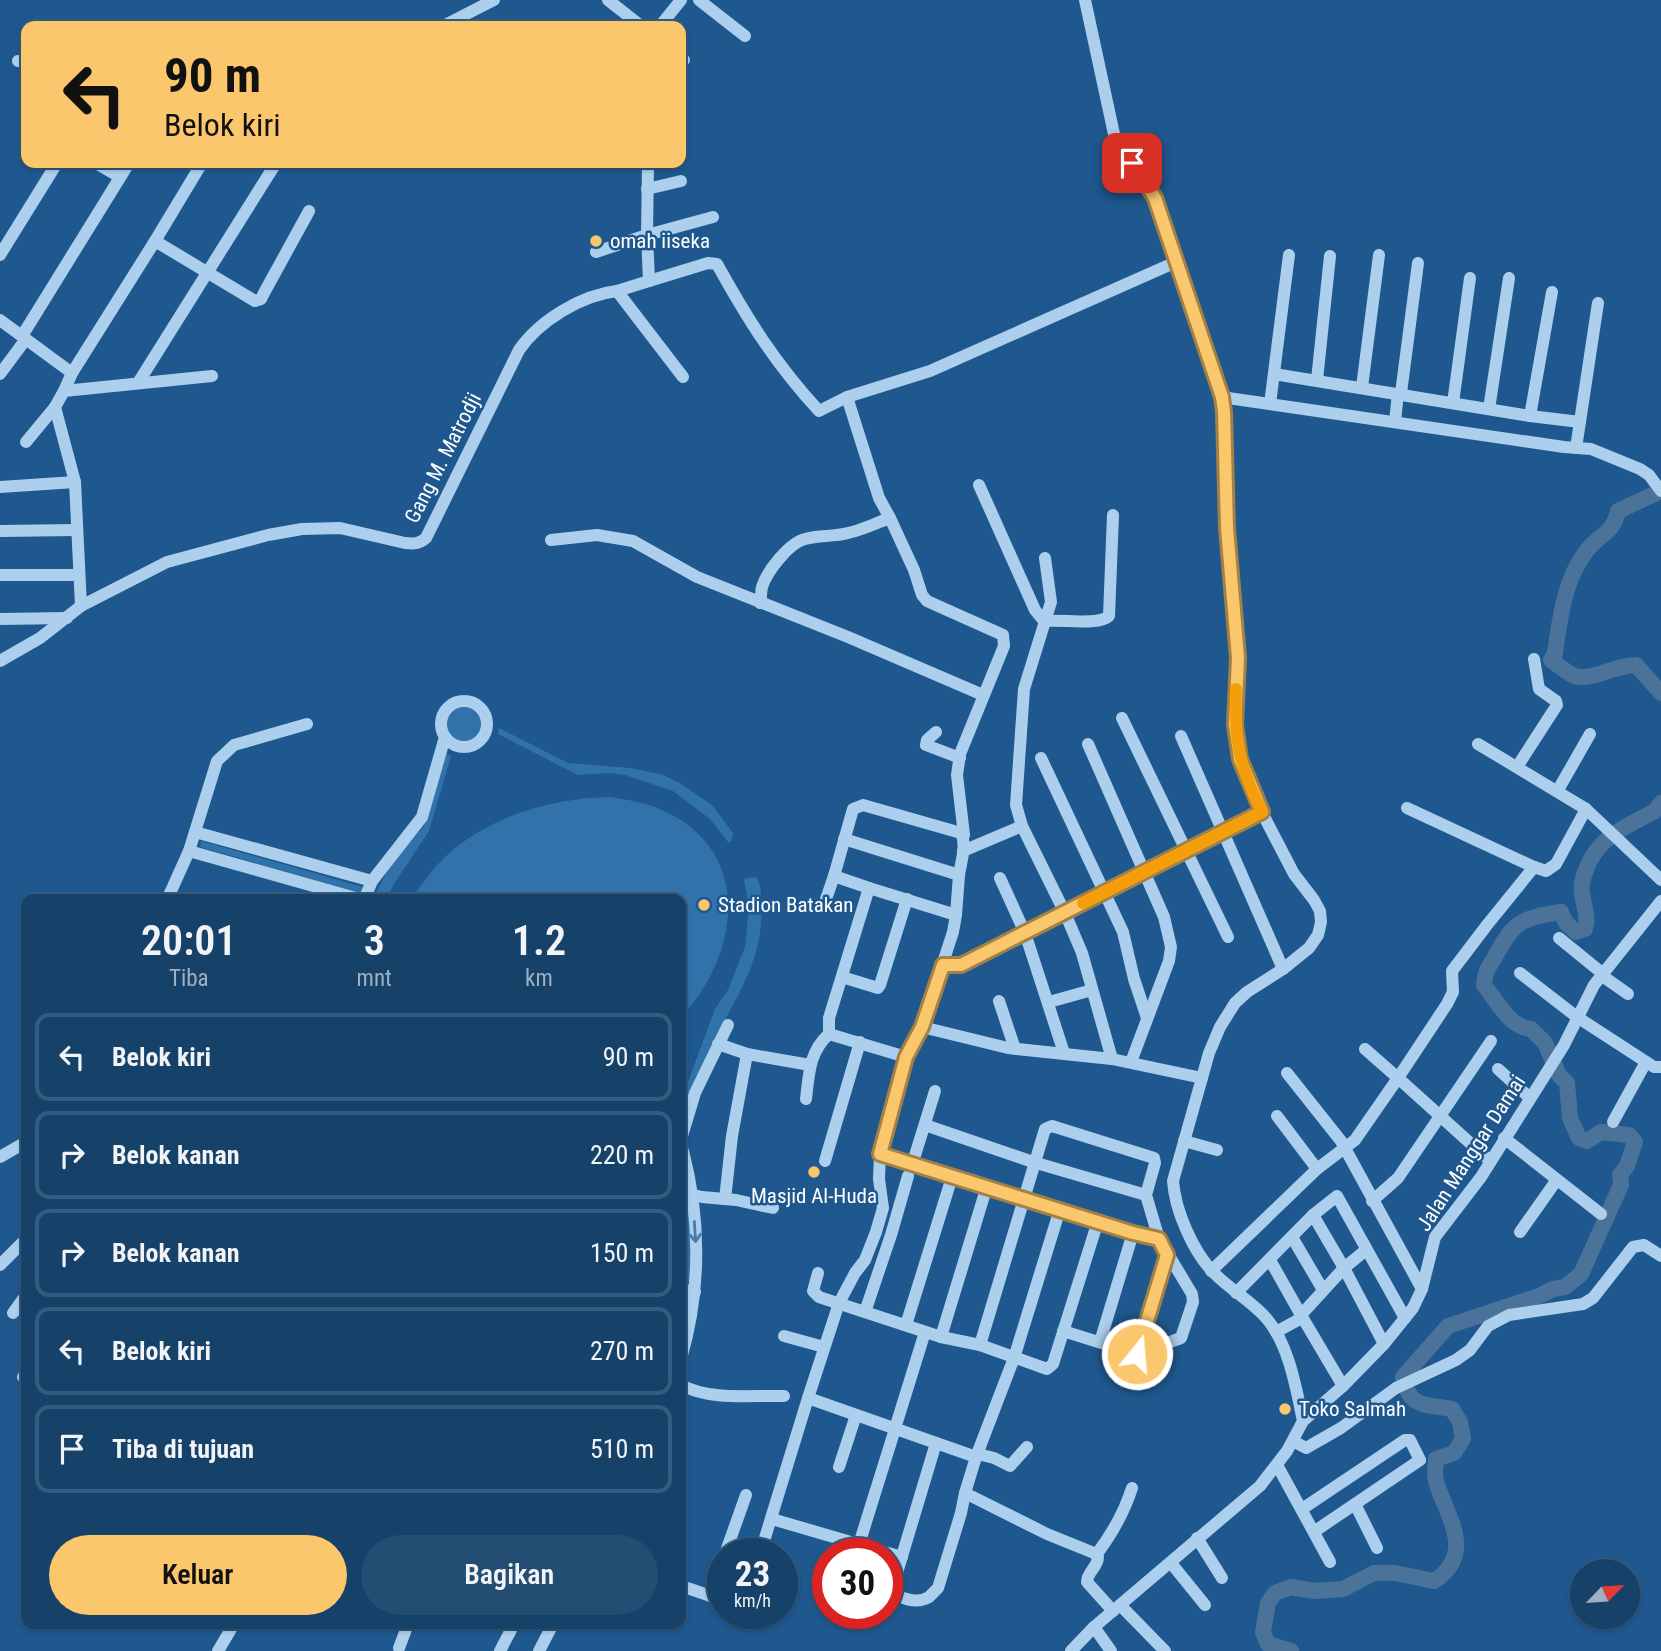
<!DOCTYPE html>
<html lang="id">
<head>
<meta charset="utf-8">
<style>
  body { margin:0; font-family:"Roboto Condensed",sans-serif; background:#234d72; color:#f1f3f6; height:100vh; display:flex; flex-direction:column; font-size:26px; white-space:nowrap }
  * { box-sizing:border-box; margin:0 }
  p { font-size:23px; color:#9eb0c1 }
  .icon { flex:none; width:38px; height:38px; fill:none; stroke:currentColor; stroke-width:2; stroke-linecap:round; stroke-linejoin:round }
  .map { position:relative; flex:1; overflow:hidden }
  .side { position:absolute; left:21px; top:894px; width:665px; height:735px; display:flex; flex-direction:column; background:#16426a; border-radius:14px; box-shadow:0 2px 5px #0004,0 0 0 2px #355b7e }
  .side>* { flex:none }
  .top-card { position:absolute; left:21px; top:21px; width:665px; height:147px; border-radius:14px; box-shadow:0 2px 5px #0004,0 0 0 2px #355b7e; background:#fbc76c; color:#111; overflow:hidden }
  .needle { width:46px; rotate:65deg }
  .fabs { position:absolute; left:1570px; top:1559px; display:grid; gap:14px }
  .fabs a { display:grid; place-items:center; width:70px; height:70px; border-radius:50%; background:#16426a; box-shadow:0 2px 5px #0004,0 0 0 2px #355b7e; font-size:35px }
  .speed { position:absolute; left:707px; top:1538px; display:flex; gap:14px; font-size:35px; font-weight:700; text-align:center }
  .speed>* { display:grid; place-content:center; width:91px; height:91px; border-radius:50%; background:#16426a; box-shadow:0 2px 5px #0004,0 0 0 2px #355b7e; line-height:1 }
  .speed small { font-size:18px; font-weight:400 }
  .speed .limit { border:10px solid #d22; background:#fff; color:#111 }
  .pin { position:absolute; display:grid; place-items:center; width:60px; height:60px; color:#fff; margin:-30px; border-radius:14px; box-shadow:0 4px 10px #0006 }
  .me { position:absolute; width:77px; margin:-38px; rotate:17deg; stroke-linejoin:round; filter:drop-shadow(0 0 5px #0008) }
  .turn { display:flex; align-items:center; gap:24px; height:147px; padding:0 28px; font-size:32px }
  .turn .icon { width:91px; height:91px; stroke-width:2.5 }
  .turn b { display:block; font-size:49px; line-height:60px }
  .eta { display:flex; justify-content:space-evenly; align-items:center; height:119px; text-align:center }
  .eta b { font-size:42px; font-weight:600; line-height:49px }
  .action { display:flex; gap:14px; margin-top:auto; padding:14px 28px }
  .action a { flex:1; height:80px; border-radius:42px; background:#fbc76c; color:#111; font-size:28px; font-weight:600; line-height:80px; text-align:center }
  .action a+a { background:#234d72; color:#f1f3f6 }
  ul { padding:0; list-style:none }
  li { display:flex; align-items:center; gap:21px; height:88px; margin:0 14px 10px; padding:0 14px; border:4px solid #355b7e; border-radius:14px }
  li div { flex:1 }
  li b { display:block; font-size:26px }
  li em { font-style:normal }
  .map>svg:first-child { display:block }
  .green { fill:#3272ab }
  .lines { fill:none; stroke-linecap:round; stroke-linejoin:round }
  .river { stroke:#4b739a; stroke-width:16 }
  .minor { stroke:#accfed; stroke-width:12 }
  .oneway { stroke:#497caa }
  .route-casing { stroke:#a38146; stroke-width:18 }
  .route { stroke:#fbc76c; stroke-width:12 }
  .slow { stroke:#f59e0b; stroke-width:12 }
  .poi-dot { fill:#fbc76c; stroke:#1e588e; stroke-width:2.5 }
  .labels { text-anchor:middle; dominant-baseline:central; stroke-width:5; stroke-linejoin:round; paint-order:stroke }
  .poi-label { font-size:21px; fill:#fff; stroke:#1e588e; text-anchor:start }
  .street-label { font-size:21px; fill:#fff; stroke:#1e588e }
</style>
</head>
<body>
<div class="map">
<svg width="1661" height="1651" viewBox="0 0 1661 1651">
  <rect width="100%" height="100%" fill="#1e588e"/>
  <!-- green -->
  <g class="green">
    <circle cx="463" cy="724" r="20"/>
    <polygon points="499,728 568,763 631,768 663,775 681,784 712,805 733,833 731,842 728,842 710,819 673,791 625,775 607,773 578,775 498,734"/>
    <polygon points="446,753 451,756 429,831 394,884 386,899 372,900 389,868 408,843 424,826"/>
    <path d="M610 797C627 800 646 802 662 810 754 850 740 955 681 1017V900L411 899C422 885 432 869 445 857 489 816 552 798 610 797Z"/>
    <polygon points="201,841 363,887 363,888 361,893 200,847"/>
    <path d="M756 877C761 884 761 893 761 902 765 960 736 995 713 1044 702 1069 692 1094 681 1119V1101L715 1009 728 990 745 947 749 908 744 879Z"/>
    <polygon points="681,1200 688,1206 691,1236 691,1282 685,1280 681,1237"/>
  </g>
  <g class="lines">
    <!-- river -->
    <g class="river">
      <path d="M1661 491 1618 511C1613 535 1597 535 1585 553 1564 581 1560 619 1555 653L1551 660C1558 665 1567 673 1575 676 1592 681 1615 665 1636 665L1661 693"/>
      <path d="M1291 1651 1268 1644 1263 1632 1268 1603 1275 1593 1291 1587 1315 1591 1343 1589 1374 1573H1395L1434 1581C1477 1553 1446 1516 1436 1481 1434 1474 1436 1466 1436 1459L1454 1453 1463 1439 1460 1422 1452 1409C1424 1404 1409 1408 1403 1377L1448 1326 1539 1296 1553 1289 1565 1287 1581 1274 1621 1185 1620 1175 1627 1166 1635 1142 1629 1135 1601 1132 1587 1141 1579 1138 1570 1118 1567 1083 1559 1075 1545 1043 1531 1029C1509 1027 1497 1001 1484 985 1484 972 1490 966 1496 955 1514 921 1522 918 1561 912L1566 923 1576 932 1585 929C1589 914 1583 906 1582 891 1581 884 1583 877 1586 870 1597 837 1626 827 1655 811L1661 803"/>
    </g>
    <!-- minor -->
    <g class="minor">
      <polyline points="608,0 641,26"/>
      <polyline points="699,0 745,36"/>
      <path d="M1085 0 1114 134C1125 157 1142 176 1155 198L1221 397 1225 412 1227 528 1238 658 1235 725 1240 759 1250 789 1269 826 1294 874 1314 900 1320 911 1321 922 1318 935 1309 948 1283 969 1247 992 1235 1003 1220 1027 1209 1053 1173 1181C1175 1210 1193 1252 1214 1273 1230 1290 1252 1301 1267 1319 1289 1345 1296 1388 1303 1421"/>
      <polyline points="443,26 494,0"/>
      <polyline points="660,26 681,0"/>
      <polyline points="681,57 684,60"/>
      <polyline points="18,61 26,63"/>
      <polyline points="96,163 120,177"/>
      <polyline points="647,189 681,181"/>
      <polyline points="155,241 255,301 261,299 264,293 309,211"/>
      <polyline points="596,252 647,235 713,217"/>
      <polyline points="0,255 57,163"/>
      <path d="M649 281 708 263 717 264C748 320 775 363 819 411L847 397 879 498 890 518"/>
      <polyline points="617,291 649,281 647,235 648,163"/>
      <polyline points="0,320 72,373"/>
      <polyline points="22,336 129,163"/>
      <polyline points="0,374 26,339"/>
      <polyline points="1274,374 1530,416 1580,422"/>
      <polyline points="1317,380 1330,256"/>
      <polyline points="138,383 276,163"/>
      <polyline points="1362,387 1379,255"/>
      <polyline points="64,391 72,373 155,241 202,163"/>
      <polyline points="1401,393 1418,263"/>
      <polyline points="847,397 930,371 1176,262"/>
      <polyline points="1221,397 1564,447 1591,449 1640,469 1649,475 1661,491"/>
      <polyline points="1453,403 1470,278"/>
      <polyline points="1270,404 1289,255"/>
      <polyline points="1489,409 1509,278"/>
      <polyline points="1530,416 1552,292"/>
      <polyline points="1395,422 1398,393"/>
      <polyline points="26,442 55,407"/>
      <polyline points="1576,448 1598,303"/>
      <polyline points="979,485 1035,610 1044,621"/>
      <polyline points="0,487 75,482"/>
      <polyline points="0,531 77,530"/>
      <polyline points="551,540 597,535 633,541 697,577 848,637 983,695"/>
      <polyline points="1045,558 1051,602 1024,689 1016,805 1022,826 1065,913 1082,953 1112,1059"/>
      <polyline points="0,575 79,575"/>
      <path d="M760 603C761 598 761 592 762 587 767 571 789 543 805 539 818 535 834 537 848 533 862 530 876 523 890 518L914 570 922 595 927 601 1003 635 1004 646 960 754 957 775 964 835"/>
      <path d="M81 606 167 562 268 535 302 529 340 528 405 543C414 544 419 544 426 538L519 350C539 321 581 295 617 291L683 377"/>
      <polyline points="0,619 67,618"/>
      <path d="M1044 621C1061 619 1099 626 1109 616L1113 515"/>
      <polyline points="0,661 40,638 81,606 75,482 55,407 64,391 212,376"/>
      <circle cx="464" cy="724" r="23"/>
      <polyline points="1122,718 1228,937"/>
      <polyline points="936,732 927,740 926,745 960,758"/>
      <polyline points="1181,736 1283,969"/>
      <polyline points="1088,744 1164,917 1171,947 1169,961 1131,1062"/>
      <polyline points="1478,744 1586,809 1661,880"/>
      <polyline points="1041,758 1123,932 1134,979 1147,1018"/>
      <polyline points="1517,767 1557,705 1556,701 1539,689 1534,659"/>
      <polyline points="1558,790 1590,734"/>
      <polyline points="1407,808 1534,867 1546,871 1556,864 1586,809"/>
      <polyline points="195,832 372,881"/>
      <polyline points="189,851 363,900"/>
      <polyline points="963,851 1022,826"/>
      <polyline points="1000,878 1025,933 1064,1053"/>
      <polyline points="869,888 956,915"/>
      <polyline points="167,900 189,851 217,761 234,745 307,724"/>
      <polyline points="364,900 372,881 422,817 445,737"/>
      <polyline points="825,902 834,876"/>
      <polyline points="1559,938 1602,973"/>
      <polyline points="943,965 961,965 1262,812"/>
      <polyline points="1520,973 1577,1017 1654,1067 1661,1067"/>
      <polyline points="1601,975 1628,994"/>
      <polyline points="842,977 878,988 880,985 907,899"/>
      <polyline points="999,1001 1015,1049"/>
      <polyline points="1049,1002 1092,990"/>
      <polyline points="922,1027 1008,1048 1112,1059 1202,1078"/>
      <polyline points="718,1044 747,1054 810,1065"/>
      <path d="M906 1057 829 1034V1018L869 888 834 876 853 809 863 805 961 833C967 845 961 862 959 875"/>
      <polyline points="1498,1069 1530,1098"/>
      <polyline points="1287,1073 1341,1141 1422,1289"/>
      <path d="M806 1099C809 1074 809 1052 829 1034"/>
      <polyline points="1277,1116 1317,1169"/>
      <polyline points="1613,1122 1646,1062"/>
      <polyline points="925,1125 1033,1162 1146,1195"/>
      <polyline points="682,1136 695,1093 728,1025"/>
      <polyline points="1504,1138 1601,1214"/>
      <polyline points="1184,1141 1217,1150"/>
      <polyline points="880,1154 1133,1233 1159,1239"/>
      <polyline points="0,1157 26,1142"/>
      <polyline points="825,1161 860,1042"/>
      <polyline points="1490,1161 1398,1078 1447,1004 1453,992 1452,971 1487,925 1534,867"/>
      <polyline points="912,1165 935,1091"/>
      <polyline points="681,1192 702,1197 736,1200 773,1208"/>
      <polyline points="725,1199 732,1136 747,1054"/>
      <polyline points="1372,1201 1398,1178 1491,1041"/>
      <polyline points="1313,1215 1344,1268 1366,1250"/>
      <polyline points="1520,1232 1556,1181"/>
      <polyline points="1292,1237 1323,1290"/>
      <polyline points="1270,1260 1301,1315 1344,1268 1384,1344"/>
      <polyline points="0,1265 26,1239"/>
      <polyline points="1211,1271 1317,1169 1355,1140 1398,1078 1365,1049"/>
      <polyline points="818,1273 813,1291 819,1297 941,1337 980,1345 1047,1369 1053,1364 1098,1221"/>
      <polyline points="681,1289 695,1292"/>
      <polyline points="1236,1293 1313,1215 1337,1196 1405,1318"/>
      <polyline points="865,1312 891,1235 908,1176"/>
      <polyline points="13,1313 26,1295"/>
      <polyline points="906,1325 952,1177"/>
      <polyline points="1276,1332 1298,1320 1301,1315 1343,1386"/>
      <polyline points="784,1336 824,1347"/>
      <polyline points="941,1337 987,1186"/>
      <polyline points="1100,1342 1133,1233"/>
      <polyline points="980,1345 1045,1129 1052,1126 1154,1158 1155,1163 1146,1195 1159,1239 1192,1294 1193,1302 1181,1338 1137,1354 1063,1331"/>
      <polyline points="1137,1354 1167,1255"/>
      <path d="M681 1359C701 1291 701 1219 683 1151"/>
      <polyline points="23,1377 26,1380"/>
      <path d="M681 1385C711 1401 751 1395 784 1396"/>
      <path d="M808 1398 976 1457 965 1493 1047 1534 1094 1553 1098 1557C1098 1567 1087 1572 1087 1582L1113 1611"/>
      <polyline points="897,1422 925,1332"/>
      <polyline points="1293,1441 1306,1448 1341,1428 1396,1388 1456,1360 1470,1350 1488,1326 1509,1315 1583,1304 1593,1298 1633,1247 1644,1245 1661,1256"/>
      <path d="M936 1443 893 1586C895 1600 918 1604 929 1597 930 1596 937 1589 938 1588L961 1513 965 1493"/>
      <polyline points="978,1454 994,1458 1010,1466 1027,1447"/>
      <polyline points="976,1457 1014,1358 1060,1209"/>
      <polyline points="1277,1465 1330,1562"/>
      <polyline points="839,1467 856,1415"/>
      <polyline points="1355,1504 1377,1548"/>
      <polyline points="1302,1509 1405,1440 1410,1440 1420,1460 1315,1531"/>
      <polyline points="772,1519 902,1557"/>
      <polyline points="1197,1538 1222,1578"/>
      <polyline points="725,1554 746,1495"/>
      <polyline points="760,1554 808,1398 839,1303 855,1273 865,1260 876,1232 883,1208 879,1179 880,1154 906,1057 922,1027 953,932 956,915 959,875 844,839"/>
      <polyline points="856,1554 895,1429"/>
      <path d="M1096 1555C1112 1534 1124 1513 1132 1488"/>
      <polyline points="1171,1563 1205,1605"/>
      <polyline points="681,1586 723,1600"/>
      <polyline points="710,1596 723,1560"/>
      <polyline points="1120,1605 1165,1651"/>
      <polyline points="1094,1627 1111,1651"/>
      <polyline points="399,1648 408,1624"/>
      <polyline points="218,1651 234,1624"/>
      <polyline points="500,1651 514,1624"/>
      <polyline points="539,1651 553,1624"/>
      <polyline points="1071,1651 1094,1627 1260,1486 1287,1451 1303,1421 1343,1386 1384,1344 1413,1308 1422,1289 1435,1237 1481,1177 1564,1045 1594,985 1661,901"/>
    </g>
  </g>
  <!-- one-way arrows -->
  <defs><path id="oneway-shaft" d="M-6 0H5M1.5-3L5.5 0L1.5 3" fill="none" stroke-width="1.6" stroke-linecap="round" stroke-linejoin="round" transform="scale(1.75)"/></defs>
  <use class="oneway" href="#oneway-shaft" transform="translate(695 1232) rotate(86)"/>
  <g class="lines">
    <defs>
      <polyline id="route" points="1132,163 1155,198 1222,397 1224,412 1227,528 1238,658 1235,725 1240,759 1262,812 961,965 943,965 922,1027 906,1057 880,1154 1133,1233 1159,1239 1167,1255 1137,1354"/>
    </defs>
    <!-- route casing -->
    <use href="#route" class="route-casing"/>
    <!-- route -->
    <use href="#route" class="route"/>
    <!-- slow -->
    <path class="slow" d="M1083 903 1262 812C1239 766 1234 740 1236 689"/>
  </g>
  <!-- markers -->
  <g class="poi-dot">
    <circle cx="596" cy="241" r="7"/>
    <circle cx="704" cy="905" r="7"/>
    <circle cx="814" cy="1172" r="7"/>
    <circle cx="1285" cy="1409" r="7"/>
  </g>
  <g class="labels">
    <!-- poi labels -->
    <g class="poi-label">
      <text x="610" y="241">omah iiseka</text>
      <text x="718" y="905">Stadion Batakan</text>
      <text x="814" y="1196" text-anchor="middle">Masjid Al-Huda</text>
      <text x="1299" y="1409">Toko Salmah</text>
    </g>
    <!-- street labels -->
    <g class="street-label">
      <text transform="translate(443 458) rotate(-63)">Gang M. Matrodji</text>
      <text transform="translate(1471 1153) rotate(-57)">Jalan Manggar Damai</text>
    </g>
  </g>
</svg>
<div class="fabs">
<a><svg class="needle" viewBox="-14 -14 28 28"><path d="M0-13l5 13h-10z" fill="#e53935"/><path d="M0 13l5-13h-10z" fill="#9eb0c1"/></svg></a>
</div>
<div class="speed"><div>23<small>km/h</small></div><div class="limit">30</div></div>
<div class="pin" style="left:1132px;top:163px;background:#d93025"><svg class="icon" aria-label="arrive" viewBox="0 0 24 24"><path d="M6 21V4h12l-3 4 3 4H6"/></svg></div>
<svg class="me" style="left:1137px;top:1354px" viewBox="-20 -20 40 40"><circle r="17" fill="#fbc76c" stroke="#fff" stroke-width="3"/><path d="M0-11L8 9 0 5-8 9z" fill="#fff"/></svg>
<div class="top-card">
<div class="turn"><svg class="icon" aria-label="left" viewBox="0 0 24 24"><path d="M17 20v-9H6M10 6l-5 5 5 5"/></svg><div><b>90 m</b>Belok kiri</div></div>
</div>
<section class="side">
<div class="eta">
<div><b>20:01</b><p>Tiba</p></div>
<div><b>3</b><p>mnt</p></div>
<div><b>1.2</b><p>km</p></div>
</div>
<ul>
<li><svg class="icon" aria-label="left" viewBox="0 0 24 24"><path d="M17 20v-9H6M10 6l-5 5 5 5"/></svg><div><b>Belok kiri</b></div><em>90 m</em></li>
<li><svg class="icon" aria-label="right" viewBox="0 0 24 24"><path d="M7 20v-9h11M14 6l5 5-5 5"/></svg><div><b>Belok kanan</b></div><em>220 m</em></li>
<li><svg class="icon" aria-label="right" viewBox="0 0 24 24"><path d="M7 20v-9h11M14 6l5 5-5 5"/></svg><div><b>Belok kanan</b></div><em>150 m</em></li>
<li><svg class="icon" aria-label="left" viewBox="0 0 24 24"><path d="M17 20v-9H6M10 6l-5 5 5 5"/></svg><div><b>Belok kiri</b></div><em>270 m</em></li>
<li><svg class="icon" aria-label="arrive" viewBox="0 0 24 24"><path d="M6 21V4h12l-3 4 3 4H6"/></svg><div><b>Tiba di tujuan</b></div><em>510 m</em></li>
</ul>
<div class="action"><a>Keluar</a><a>Bagikan</a></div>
</section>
</div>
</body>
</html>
